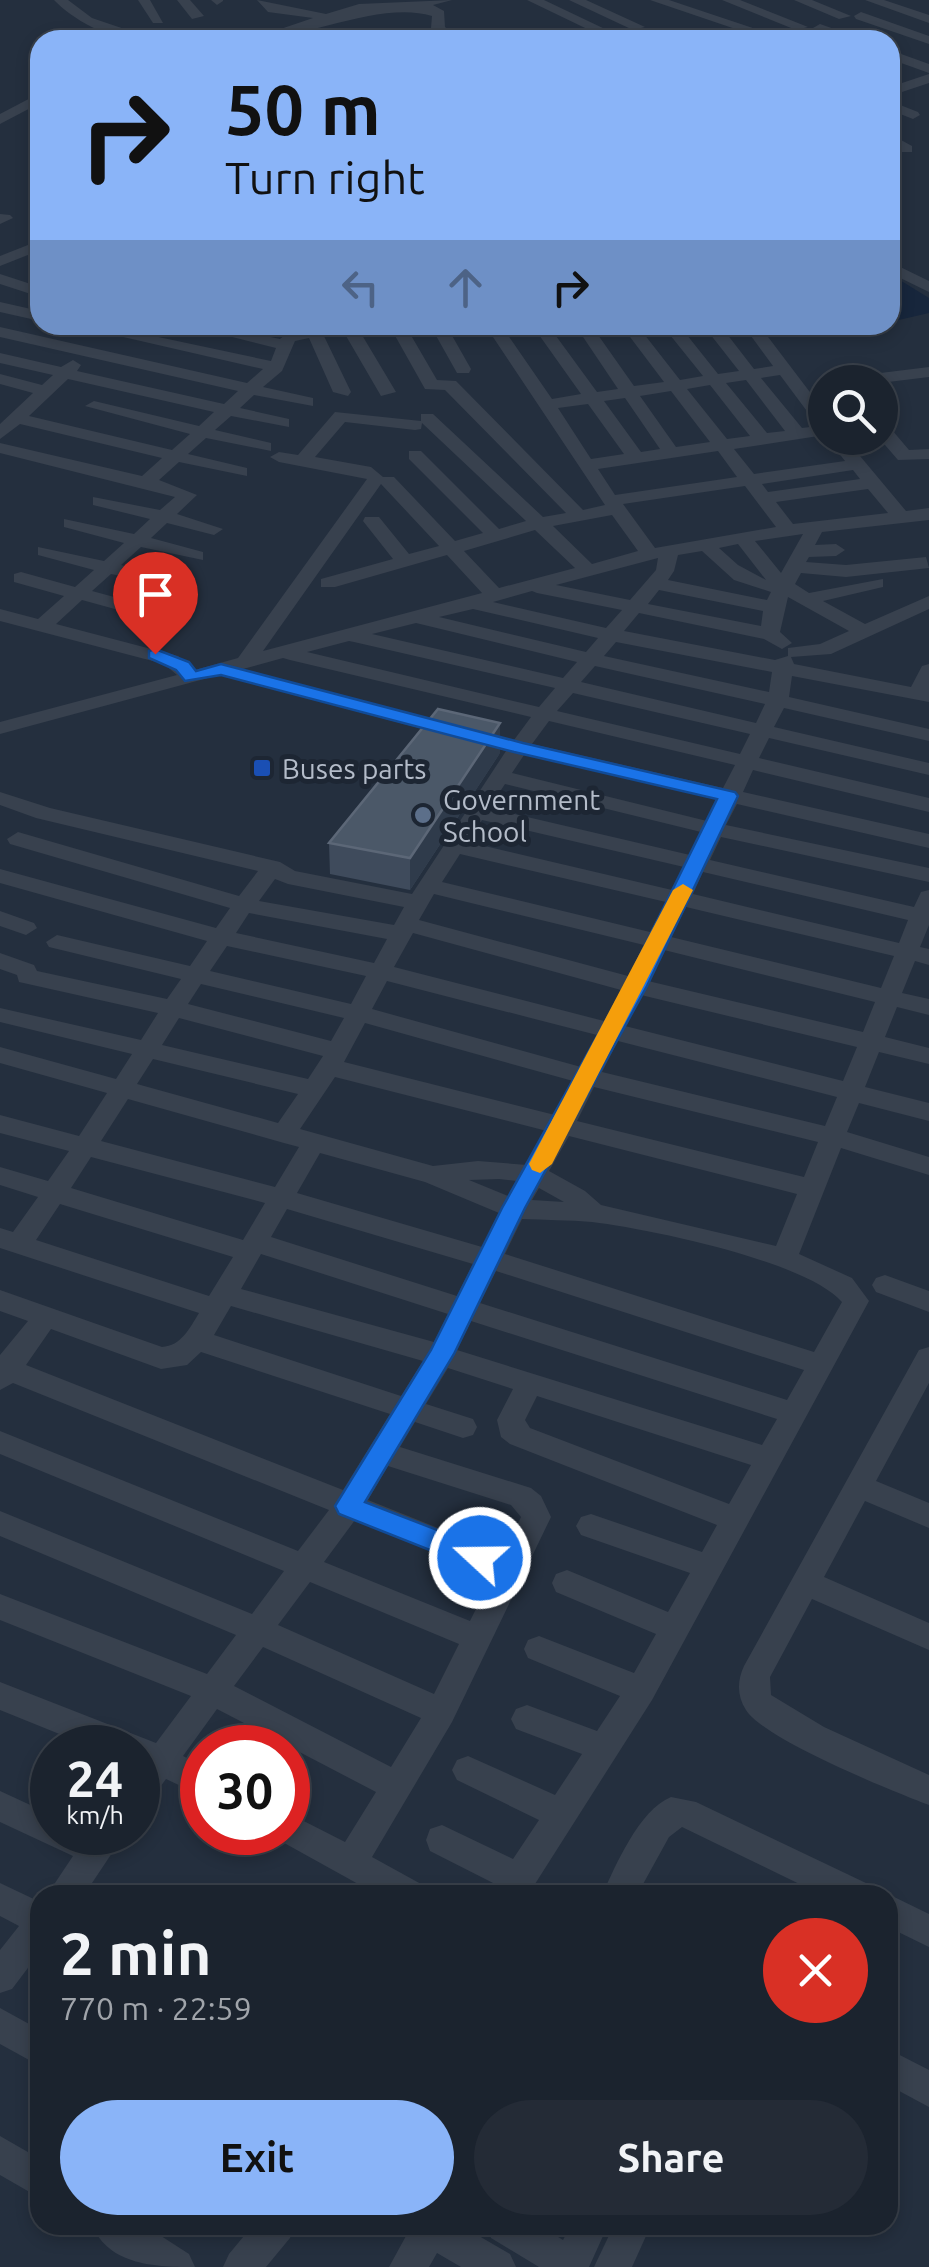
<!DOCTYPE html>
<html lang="en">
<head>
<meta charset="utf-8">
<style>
  body { margin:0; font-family:Ubuntu,sans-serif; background:#242b36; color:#f1f3f6; height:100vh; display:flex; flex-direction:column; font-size:38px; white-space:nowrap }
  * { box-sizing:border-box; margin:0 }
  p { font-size:32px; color:#a0a4aa }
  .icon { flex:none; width:55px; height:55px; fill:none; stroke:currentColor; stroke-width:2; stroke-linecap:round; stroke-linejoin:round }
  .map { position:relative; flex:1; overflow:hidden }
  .panel { position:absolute; left:30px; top:1885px; width:868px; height:350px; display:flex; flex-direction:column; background:#1b232e; border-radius:30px; box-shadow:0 5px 15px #0003,0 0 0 2px #39404a }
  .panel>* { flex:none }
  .banner { position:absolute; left:30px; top:30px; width:870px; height:305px; border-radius:30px; box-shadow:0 5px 15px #0003,0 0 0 2px #39404a; background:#8ab4f8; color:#111; overflow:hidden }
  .fabs { position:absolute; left:808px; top:365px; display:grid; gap:20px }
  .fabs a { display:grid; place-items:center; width:90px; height:90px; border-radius:50%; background:#1b232e; box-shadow:0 5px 15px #0003,0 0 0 2px #39404a; font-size:50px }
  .speed { position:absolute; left:30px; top:1725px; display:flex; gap:20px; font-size:50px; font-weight:700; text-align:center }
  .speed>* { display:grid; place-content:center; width:130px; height:130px; border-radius:50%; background:#1b232e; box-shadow:0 5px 15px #0003,0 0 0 2px #39404a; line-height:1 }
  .speed small { font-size:25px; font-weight:400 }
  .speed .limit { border:15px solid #d22; background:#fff; color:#111 }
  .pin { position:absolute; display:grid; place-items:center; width:85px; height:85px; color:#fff; margin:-102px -42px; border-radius:50% 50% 50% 0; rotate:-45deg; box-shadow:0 0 10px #0007 }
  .pin .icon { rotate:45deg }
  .me { position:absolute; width:110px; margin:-55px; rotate:291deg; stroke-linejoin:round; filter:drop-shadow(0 0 8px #0008) }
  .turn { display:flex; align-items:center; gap:35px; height:210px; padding:0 30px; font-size:45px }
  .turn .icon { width:130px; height:130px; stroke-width:2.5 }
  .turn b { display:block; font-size:70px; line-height:85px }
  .lanes { display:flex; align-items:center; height:95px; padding:0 30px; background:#0003; justify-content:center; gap:50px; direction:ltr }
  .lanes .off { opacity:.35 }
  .round { display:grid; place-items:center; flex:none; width:105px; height:105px; border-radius:52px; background:#242b36 }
  .overview { display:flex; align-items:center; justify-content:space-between; height:170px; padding:0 30px }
  h1 { font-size:60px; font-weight:700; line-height:75px }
  .cta { display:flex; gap:20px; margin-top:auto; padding:20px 30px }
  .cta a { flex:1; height:115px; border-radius:60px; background:#8ab4f8; color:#111; font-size:40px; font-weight:700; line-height:115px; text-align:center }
  .cta a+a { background:#242b36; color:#f1f3f6 }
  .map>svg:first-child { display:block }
  .water { fill:#17263c }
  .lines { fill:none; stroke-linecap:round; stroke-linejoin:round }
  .minor { fill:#38414e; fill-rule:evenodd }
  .wall { fill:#3f4b5c }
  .shaded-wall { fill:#2f3b4b }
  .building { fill:#4b5868; stroke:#5c6777; stroke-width:2.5 }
  .route { fill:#1a73e8; stroke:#114b97; stroke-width:2.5 }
  .slow { fill:#f59e0b }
  .transit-dot { fill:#1a4fb4; stroke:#1d2633; stroke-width:4 }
  .service-dot { fill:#5c6f8a; stroke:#1d2633; stroke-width:4 }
  .labels { text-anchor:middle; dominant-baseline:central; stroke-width:10; stroke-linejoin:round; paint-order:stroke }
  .poi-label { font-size:28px; fill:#b4bcc9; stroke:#1d2633; text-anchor:start }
</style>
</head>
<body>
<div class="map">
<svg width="929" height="2267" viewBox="0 0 929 2267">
  <rect width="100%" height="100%" fill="#242f3e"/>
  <!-- water -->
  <polygon class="water" points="890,274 929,298 929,313 890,322"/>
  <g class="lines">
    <!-- minor -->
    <g class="minor">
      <path d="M54 0H68L92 18 151 38C120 46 75 22 54 0Z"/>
      <polygon points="138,0 150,0 163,23 153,23"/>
      <polygon points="177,0 190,0 204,16 192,19"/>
      <polygon points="211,0 223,0 223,1 217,5"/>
      <path d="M257 0 326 14 359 4 452 0 433 5 444 11 445 27 460 40H445L431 28 432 16C380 0 304 40 248 40L313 18 268 12Z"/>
      <polygon points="527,0 544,0 628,40 610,40"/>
      <polygon points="569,0 586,0 645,27 633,30"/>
      <polygon points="650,0 669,0 771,34 759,37"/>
      <polygon points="722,0 740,0 808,27 796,30"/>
      <polygon points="794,0 812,0 851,16 839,19"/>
      <polygon points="865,0 884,0 929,15 929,23"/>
      <polygon points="861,12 929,36 929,44 856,19 854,16"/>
      <polygon points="820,24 857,37 859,40 840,40 815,31 813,28"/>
      <polygon points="413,34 422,40 408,40"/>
      <polygon points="890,50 929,64 929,73 890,59"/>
      <polygon points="929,74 929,83 890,96 890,87"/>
      <polygon points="40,93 40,103 0,124 0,114"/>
      <polygon points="890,101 918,112 920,115 913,119 890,110"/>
      <polygon points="890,134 912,146 912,152 902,152 890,144"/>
      <polygon points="0,214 10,215 13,218 0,224"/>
      <polygon points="33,243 40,247 38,251 0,266 0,256"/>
      <polygon points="890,262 929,281 929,292 890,273"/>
      <polygon points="0,274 40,287 40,297 0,284"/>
      <polygon points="0,302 40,311 40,321 0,312"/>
      <path d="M71 325H102L271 361 276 348 185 325H215L280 339C300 322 330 325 356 325L396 392 381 396 342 329 323 334 351 392 348 396 333 392 309 338 295 341 282 371 263 387 313 398V406L254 395 240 408 289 419V427L231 416 215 430 271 443V451L206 438 188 454 247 468V476L179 462 159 480 197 495 177 514 223 529 214 535 167 523 151 538 203 552V560L141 547 121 565 159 575V583L111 574 92 591 162 610V618L155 620 82 600 56 624 178 656 195 670 238 658 367 479 279 462 270 457 279 452 298 455 335 412 421 421V414H433L543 517 566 513 445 390 425 389 389 325H405L437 380 456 381 583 510 605 505 485 325H501L552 399 581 394 532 325H548L597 392 618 389 575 325H591L634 386 664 382 621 325H637L680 380 703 376 662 325H679L718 374 739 371 703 325H720L754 369 773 366 743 325H759L825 412V435L734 449 754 474 845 461 827 438H845L906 511 929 508V520L822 532 815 545 836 544 845 550 836 556 809 557 806 562 846 565 926 557 929 568 846 577 801 573 795 584 809 593 883 579V587L823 601 865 624 929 596V609L831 654 791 657 794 664 911 687 922 666 929 664V702L792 676 789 697 929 729V741L784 708 774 727 929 763V775L769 738 759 758 929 798V812L753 770 743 792 929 834V848L737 804 726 825 929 868V882L721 837 710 860 914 907 921 892 929 890V925L920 947 929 949V965L915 961 902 993 929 999V1015L897 1007 885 1037 929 1048V1064L879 1052 865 1087 929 1103V1121L859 1103 847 1132 929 1157V1175L841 1148 799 1254 852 1278 869 1301 652 1700 528 1895H492L497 1885 430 1851 426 1840 430 1829 442 1825 513 1859 539 1820 457 1780 452 1770 457 1760 468 1756 555 1795 582 1754 516 1729 511 1719 516 1709 527 1705 597 1731 620 1696 528 1658 524 1649 528 1640 539 1636 634 1673 656 1634 556 1592 552 1583 556 1574 567 1570 668 1612 690 1573 581 1535 576 1526 581 1517 591 1514 702 1552 717 1525 510 1444 501 1437 497 1420 513 1389 448 1368 426 1404 473 1419 477 1427 473 1435 463 1438 415 1422 400 1447 531 1488 541 1496 551 1517 452 1722 372 1857 421 1884 426 1895H378L277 1839 274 1832H288V1813L345 1842 376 1792 217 1709 183 1756 202 1766V1796L166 1779 149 1802 138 1807V1748H94L0 1710V1682L156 1743 191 1696 0 1620V1594L207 1674 236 1635 0 1536V1511L252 1614 284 1571 0 1454V1431L298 1551 329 1510 13 1383 0 1390V1355L28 1321 0 1311V1290L162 1347C181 1346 190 1328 199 1313L0 1248V1228L13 1232 38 1197 0 1185V1167L48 1181 69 1151 0 1133V1115L79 1136 107 1093 0 1063V1047L116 1079 132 1054 0 1022V1008L141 1040 158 1013 19 982 17 975 0 969V953L34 965 37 971 167 999 181 979 49 947 46 942 57 935 190 966 207 941 0 883V869L216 928 230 908 10 844 7 839 18 832 239 896 258 871 36 818 0 805V792L50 808 280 862 295 871 412 894 506 751 219 675 0 734V722L177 675 164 664 0 621V609L38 619 64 596 14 582V574L21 572 75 587 94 570 38 555V547L104 561 124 543 64 527V519L134 534 150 519 93 505V497L160 510 175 497 0 453V443L142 476 162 458 20 424 0 439V424L33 393 0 384V374L42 385 53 375 0 363V353L61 367 73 360 81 365 77 371 224 404 238 391 0 337V327L247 383 263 369ZM780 375 818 426 802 428 761 378ZM68 379 214 412 199 426 94 401 85 406 190 434 172 450 29 416ZM746 380 785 431 767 433 726 383ZM710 385 750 436 727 439 687 389ZM671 391 710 442 676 447 640 396ZM625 398 660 449 641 452 604 401ZM588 404 624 454 591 459 558 408ZM345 422 415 430 421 429 422 423 526 521 499 529 421 451H409V459L483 533 455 541 394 477H383L371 467 315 457ZM718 451 737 477 615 495 598 469ZM853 470 860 479 768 492 762 484ZM381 484 439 546 409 554 379 517H365L363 521 393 559 321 579V587H335L447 555 482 593 263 651ZM745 486 776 527 655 548 623 504ZM868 489 888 513 793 524 776 502ZM612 515 638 551 592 564 553 526ZM535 530 575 568 499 588 464 551ZM803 534 781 573 755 541ZM738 544 766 580 738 565 719 548ZM702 551 734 580 771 592 767 600 668 580 674 571 678 555ZM658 558 656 570 630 600 556 585ZM659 590 763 611 761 626 648 604ZM532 591 537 593 622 610 606 628 493 602ZM788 597 849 631 820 644 788 648V656L775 660 624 631 639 613 764 639 782 649 792 643 780 632ZM473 609 598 638 586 652 439 617ZM416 623 577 662 563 678 372 634ZM349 641 354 642 555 688 539 707 307 652ZM616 642 772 672 769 692 604 656ZM283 658 290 660 531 717 514 740 243 669ZM595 666 765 704 756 723 581 682ZM573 693 750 734 740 754 557 711ZM549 721 735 765 723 788 532 744ZM524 755 718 799 707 821 512 773ZM505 784 701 832 690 855 489 808ZM482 820 684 867 672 890 468 842ZM460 854 666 902 650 932 442 882ZM703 872 908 920 899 943 693 894ZM275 879 288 884 404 907 394 925 259 901ZM434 894 644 945 628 976 419 920ZM686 907 894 956 881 988 671 937ZM249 913 387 939 374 963 236 933ZM413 933 621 990 604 1021 394 967ZM227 946 366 976 351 1004 210 971ZM664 950 875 1002 863 1032 648 981ZM387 981 597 1035 581 1067 372 1009ZM201 984 344 1018 331 1041 188 1004ZM641 995 857 1047 843 1081 625 1026ZM179 1018 323 1056 308 1079 162 1045ZM365 1023 573 1081 555 1115 344 1062ZM618 1041 837 1097 825 1126 602 1072ZM153 1059 298 1094 278 1123 137 1084ZM335 1077 547 1131 527 1165 478 1161 433 1166 300 1129ZM594 1087 818 1142 804 1177 577 1121ZM128 1099 284 1143 299 1147 275 1187 101 1141ZM569 1136 797 1194 776 1246 601 1205 585 1191 549 1171ZM320 1153 425 1182 499 1213 482 1247 297 1193ZM91 1157 265 1203 243 1240 71 1188ZM499 1179 517 1181 508 1196 469 1180ZM539 1188 564 1202 532 1200ZM60 1204 233 1257 209 1296 36 1240ZM287 1209 473 1264 457 1296 271 1237ZM522 1219C545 1220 569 1220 592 1222 649 1229 806 1261 842 1302L814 1352 505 1254ZM261 1254 448 1314 434 1342 241 1289ZM496 1271 804 1370 787 1400 480 1303ZM231 1306 423 1361 401 1396 214 1335ZM471 1321 777 1419 762 1445 457 1350ZM51 1329 161 1369 187 1365 201 1352 390 1414 343 1490 26 1365ZM537 1396 751 1465 729 1504 530 1428 525 1420ZM388 1466 511 1505 521 1517 503 1554 368 1500ZM355 1520 493 1575 470 1621 324 1562ZM310 1582 459 1644 434 1694 278 1625ZM263 1647 421 1718 391 1767 234 1686Z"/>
      <polygon points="430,325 446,325 471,369 469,373 457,373"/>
      <polygon points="929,367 929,377 880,383 840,382 848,377"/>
      <polygon points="880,422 886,423 909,450 929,449 929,459 898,460 879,438"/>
      <polygon points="0,911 34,923 37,928 26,935 0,926"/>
      <polygon points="885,1275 929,1291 929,1312 876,1292 872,1285 876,1278"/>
      <path d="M929 1347V1383L876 1481 929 1503V1528L865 1501 824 1577 929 1623V1650L812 1599 770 1677 771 1695 824 1727 929 1775V1805C892 1791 765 1740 746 1710 737 1696 737 1681 744 1666L919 1350Z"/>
      <polygon points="0,1791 52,1815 52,1832 126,1832 84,1895 47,1895 73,1856 0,1822"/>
      <path d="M671 1797 696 1802 868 1884 873 1895H822L682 1827 669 1837 637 1895H602C616 1865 639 1810 671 1797Z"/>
      <polygon points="0,1883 40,1902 40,1952 12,1989 0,1993 0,1950 19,1926 0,1916"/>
      <polygon points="888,1894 929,1914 929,1947 888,1927"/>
      <polygon points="0,2008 40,2030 40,2066 0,2044"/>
      <polygon points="888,2049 929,2070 929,2107 888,2085"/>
      <polygon points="0,2136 40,2159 40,2198 0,2175"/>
      <path d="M92 2225H144L189 2254 195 2267C157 2267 109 2266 92 2225Z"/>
      <polygon points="253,2225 295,2225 290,2238 266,2267 223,2267 229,2254"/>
      <polygon points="412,2225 460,2225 510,2254 516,2267 461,2267 437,2253 429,2267 389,2267"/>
      <polygon points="486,2225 539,2225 563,2240 571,2225 608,2225 589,2267 539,2267 491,2238"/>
      <polygon points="614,2225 651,2225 632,2267 594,2267"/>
    </g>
  </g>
  <!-- wall -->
  <polygon class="wall" points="500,753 410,890 330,874 329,843"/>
  <!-- shaded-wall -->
  <polygon class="shaded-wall" points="500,723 500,753 410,890 410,858"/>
  <!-- building -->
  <polygon class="building" points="438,709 500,723 410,858 329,843"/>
  <!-- route -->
  <polygon class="route" points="155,649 189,662 196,671 221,664 523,743 735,792 738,796 647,986 525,1208 454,1354 365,1502 489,1550 493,1558 489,1566 480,1569 470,1566 339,1514 335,1506 431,1350 502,1208 625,986 717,799 514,752 221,675 185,681 176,670 149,658 149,651"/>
  <!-- slow -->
  <polygon class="slow" points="683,884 693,890 552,1164 540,1173 532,1170 529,1164 673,890"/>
  <!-- markers -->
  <rect class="transit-dot" x="252" y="758" width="20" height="20" rx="5"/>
  <circle class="service-dot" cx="423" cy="815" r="10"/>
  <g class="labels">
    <!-- poi labels -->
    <g class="poi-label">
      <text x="282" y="768">Buses parts</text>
      <text x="443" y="799">Government<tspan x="443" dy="32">School</tspan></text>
    </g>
  </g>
</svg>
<div class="fabs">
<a><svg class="icon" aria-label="search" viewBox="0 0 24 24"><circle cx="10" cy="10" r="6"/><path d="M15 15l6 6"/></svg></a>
</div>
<div class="speed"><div>24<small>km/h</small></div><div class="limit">30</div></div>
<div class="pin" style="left:155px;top:654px;background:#d93025"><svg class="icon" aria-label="arrive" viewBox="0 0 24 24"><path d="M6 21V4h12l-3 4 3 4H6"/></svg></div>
<svg class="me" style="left:480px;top:1558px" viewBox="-20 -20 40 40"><circle r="17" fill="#1a73e8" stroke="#fff" stroke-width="3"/><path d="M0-11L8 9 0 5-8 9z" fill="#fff"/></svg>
<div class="banner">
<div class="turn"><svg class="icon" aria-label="right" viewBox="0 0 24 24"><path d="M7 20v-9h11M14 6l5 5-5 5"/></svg><div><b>50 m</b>Turn right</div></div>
<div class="lanes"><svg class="icon off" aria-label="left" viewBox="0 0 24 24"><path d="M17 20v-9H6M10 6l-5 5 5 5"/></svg><svg class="icon off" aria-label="ahead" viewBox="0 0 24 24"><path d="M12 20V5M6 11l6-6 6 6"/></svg><svg class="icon" aria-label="right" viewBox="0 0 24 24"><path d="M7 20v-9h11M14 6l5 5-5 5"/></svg></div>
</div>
<section class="panel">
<div class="overview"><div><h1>2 min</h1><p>770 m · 22:59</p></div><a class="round" style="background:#d93025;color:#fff"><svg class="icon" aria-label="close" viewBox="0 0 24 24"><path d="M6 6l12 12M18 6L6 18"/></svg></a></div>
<div class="cta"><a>Exit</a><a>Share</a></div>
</section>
</div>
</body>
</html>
